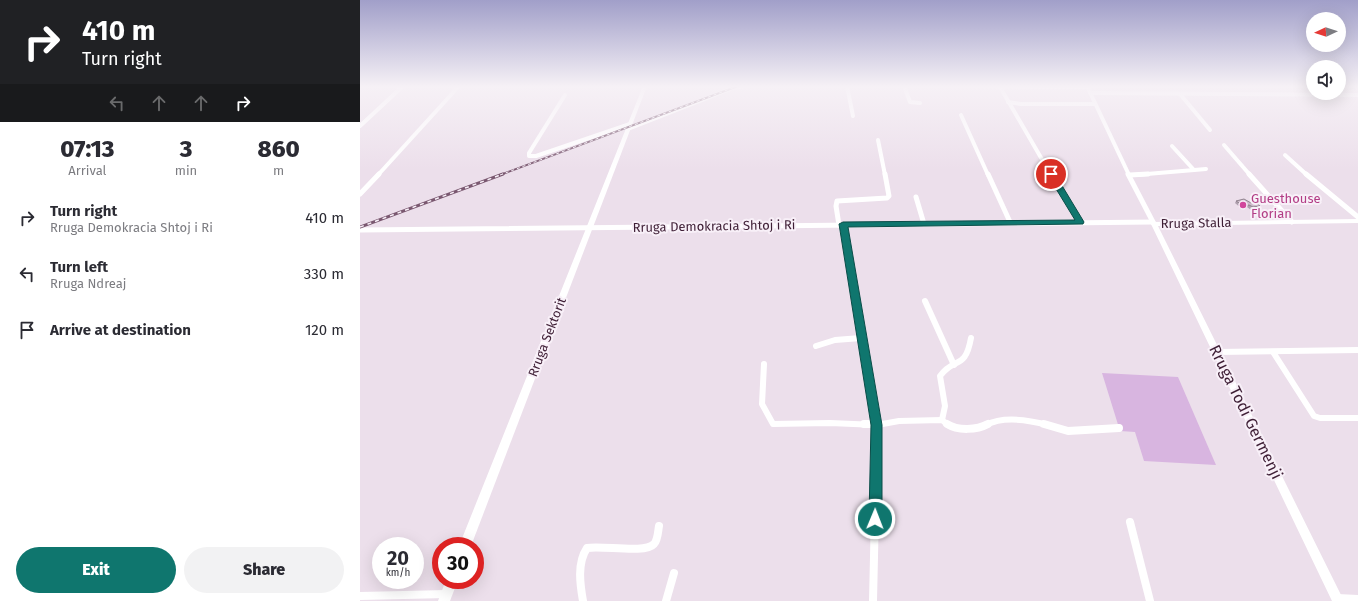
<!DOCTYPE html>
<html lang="en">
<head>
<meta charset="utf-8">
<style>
  body { margin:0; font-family:"Fira Sans",sans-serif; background:#f2f2f3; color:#2b2b33; height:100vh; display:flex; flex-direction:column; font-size:15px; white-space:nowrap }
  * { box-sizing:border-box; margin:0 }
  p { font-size:13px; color:#7c7c81 }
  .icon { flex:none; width:22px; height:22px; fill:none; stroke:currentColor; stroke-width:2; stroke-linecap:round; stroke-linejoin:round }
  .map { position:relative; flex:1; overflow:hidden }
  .details { display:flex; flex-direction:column; background:#fff; width:360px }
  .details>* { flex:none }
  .top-card { background:#202124; color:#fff; overflow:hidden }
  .needle { width:26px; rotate:266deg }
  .fabs { position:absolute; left:946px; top:12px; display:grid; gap:8px }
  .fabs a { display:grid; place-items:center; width:40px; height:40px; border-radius:50%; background:#fff; box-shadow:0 4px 16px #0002; font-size:20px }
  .speed { position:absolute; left:12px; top:537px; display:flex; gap:8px; font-size:20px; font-weight:700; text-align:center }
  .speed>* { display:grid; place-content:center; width:52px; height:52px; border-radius:50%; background:#fff; box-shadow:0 4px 16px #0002; line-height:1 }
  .speed small { font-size:10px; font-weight:400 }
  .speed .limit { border:6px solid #d22; background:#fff; color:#111 }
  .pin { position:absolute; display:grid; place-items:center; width:34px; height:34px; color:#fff; margin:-17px; border:2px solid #fff; border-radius:50%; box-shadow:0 1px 4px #0007 }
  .me { position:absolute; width:44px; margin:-22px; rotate:1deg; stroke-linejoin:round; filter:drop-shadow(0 0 3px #0008) }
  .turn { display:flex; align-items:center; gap:14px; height:84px; padding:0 16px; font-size:18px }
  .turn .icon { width:52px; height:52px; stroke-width:2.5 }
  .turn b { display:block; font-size:28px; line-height:34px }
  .lanes { display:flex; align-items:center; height:38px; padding:0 16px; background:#0003; justify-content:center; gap:20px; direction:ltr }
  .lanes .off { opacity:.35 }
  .eta { display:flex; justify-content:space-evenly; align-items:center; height:68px; text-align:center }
  .eta b { font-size:24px; font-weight:800; line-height:28px }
  .primary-button { display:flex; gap:8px; margin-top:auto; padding:8px 16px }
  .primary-button a { flex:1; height:46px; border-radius:24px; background:#0f766e; color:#fff; font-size:16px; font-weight:800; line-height:46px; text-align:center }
  .primary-button a+a { background:#f2f2f3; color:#2b2b33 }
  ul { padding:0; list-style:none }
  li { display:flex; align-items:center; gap:12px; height:56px; padding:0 16px }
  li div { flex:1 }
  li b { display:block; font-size:15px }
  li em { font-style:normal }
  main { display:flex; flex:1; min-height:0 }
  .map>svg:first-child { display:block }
  .green { fill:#d8b5e0 }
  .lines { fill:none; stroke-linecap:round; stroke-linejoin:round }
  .street-far3 { stroke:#fff; stroke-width:4 }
  .street-far2 { stroke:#fff; stroke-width:5 }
  .street-far1 { stroke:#fff; stroke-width:6 }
  .street { stroke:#fff; stroke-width:8 }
  .secondary { fill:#fff; fill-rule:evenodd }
  .rail-far1-casing { stroke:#7a5870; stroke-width:2 }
  .rail-casing { stroke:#7a5870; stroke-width:3 }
  .rail-far1 { stroke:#f8f0f8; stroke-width:1; stroke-dasharray:3; stroke-linecap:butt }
  .rail { stroke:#f8f0f8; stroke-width:1.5; stroke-dasharray:4; stroke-linecap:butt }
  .wall { fill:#b0a1af }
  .shaded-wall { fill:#90838e }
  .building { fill:#cdbbcb; stroke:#90838e }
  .route { fill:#0f766e; stroke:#0a4d48 }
  .hotel-dot { fill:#d1479c; stroke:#f8f0f8; stroke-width:1.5 }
  .labels { text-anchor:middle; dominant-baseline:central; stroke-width:4; stroke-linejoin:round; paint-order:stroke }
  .hotel-label { font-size:13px; fill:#b23c85; stroke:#f8f0f8; text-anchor:start }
  .street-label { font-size:13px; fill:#3e1e35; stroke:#f8f0f8 }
  .near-street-label { font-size:16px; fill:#3e1e35; stroke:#f8f0f8 }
</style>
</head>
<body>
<main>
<section class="details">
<div class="top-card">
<div class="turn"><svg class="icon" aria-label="right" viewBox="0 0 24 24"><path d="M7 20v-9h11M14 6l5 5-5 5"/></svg><div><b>410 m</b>Turn right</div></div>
<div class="lanes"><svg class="icon off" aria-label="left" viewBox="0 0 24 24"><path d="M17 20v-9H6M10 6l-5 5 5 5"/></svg><svg class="icon off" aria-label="ahead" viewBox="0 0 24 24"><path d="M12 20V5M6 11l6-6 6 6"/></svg><svg class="icon off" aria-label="ahead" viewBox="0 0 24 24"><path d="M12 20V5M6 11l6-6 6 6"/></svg><svg class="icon" aria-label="right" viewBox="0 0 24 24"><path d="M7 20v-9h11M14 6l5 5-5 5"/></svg></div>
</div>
<div class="eta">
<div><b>07:13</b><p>Arrival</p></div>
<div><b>3</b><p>min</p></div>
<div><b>860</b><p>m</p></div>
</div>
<ul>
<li><svg class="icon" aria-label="right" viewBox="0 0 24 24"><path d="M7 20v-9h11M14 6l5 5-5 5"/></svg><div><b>Turn right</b><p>Rruga Demokracia Shtoj i Ri</p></div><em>410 m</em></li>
<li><svg class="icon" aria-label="left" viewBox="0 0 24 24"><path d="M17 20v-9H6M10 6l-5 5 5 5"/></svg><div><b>Turn left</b><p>Rruga Ndreaj</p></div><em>330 m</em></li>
<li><svg class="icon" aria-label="arrive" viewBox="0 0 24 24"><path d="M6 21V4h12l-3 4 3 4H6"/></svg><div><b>Arrive at destination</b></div><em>120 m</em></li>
</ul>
<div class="primary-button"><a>Exit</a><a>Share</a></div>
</section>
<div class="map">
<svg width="998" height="601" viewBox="0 0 998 601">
  <rect width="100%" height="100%" fill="#ecdfeb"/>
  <!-- green -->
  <polygon class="green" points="742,373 818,377 856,465 784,461 775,432 760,431"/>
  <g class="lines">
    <!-- street-far3 -->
    <g class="street-far3">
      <polyline points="487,86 493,116"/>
      <polyline points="544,86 550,102 560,103"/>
      <polyline points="579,86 727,87"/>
      <polyline points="727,86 769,175"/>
      <polyline points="640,87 691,175"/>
      <polyline points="730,93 998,95"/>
      <polyline points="820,94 850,130"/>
      <polyline points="205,95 169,153 169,156 176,156 270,124"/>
      <polyline points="648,102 661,104 735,104"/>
      <polyline points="601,115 628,175"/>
      <polyline points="0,126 43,86"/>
      <polyline points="268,129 373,88 384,86"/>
      <polyline points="518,140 525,175"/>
      <polyline points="864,145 890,175"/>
      <polyline points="812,146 834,170"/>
      <polyline points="925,155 947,175"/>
      <polyline points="18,175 99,86"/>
      <polyline points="775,175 846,169"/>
    </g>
    <!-- street-far2 -->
    <g class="street-far2">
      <polyline points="628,174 650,222"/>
      <polyline points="691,174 720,222"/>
      <polyline points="768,174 794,224"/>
      <polyline points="889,174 932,222"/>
      <polyline points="946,174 998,217"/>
      <polyline points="770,175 788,174"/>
      <polyline points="0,194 19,174"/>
      <polyline points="556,197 564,224"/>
      <polyline points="479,225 476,206 477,201 527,198 529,196 525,174"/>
      <polyline points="483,225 493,286"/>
      <polyline points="0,230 793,222"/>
    </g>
    <!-- street-far1 -->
    <g class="street-far1">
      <polyline points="493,285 517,425"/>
      <polyline points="565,301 594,365"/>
      <polyline points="456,346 475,340 501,338"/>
      <polyline points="857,352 998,350"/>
      <polyline points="913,352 954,416 960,418 998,418"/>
      <polyline points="404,364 402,404 413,424 470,423 517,425 539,421 582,420 588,425"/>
      <path d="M582 420 585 406 580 376C595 356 605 371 611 338"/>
      <path d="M626 425C643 416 669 420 688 425"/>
    </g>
    <!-- street -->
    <g class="street">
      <polyline points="504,424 520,424"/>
      <path d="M587 424C598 431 617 430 628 424"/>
      <polyline points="684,424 708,431 759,428"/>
      <polyline points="770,522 790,601"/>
      <polyline points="0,596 87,594"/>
      <polyline points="977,598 998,599"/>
      <path d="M223 601C220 584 217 563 227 548 242 545 285 554 294 544 298 540 298 531 299 526"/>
      <polyline points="306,601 314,573"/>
      <polyline points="513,601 517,424"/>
    </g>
    <!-- secondary -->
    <g class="secondary">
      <polygon points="283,86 287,86 111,546 99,546"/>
      <polygon points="998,219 998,223 798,226 984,601 972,601 791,224 794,222"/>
      <polygon points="86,580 98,580 90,601 78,601"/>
    </g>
    <defs>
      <polyline id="rail-far1" points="140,175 378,86"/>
      <polyline id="rail" points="0,227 143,174"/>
    </defs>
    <!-- rail-far1 casing -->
    <use href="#rail-far1" class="rail-far1-casing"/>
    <!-- rail casing -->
    <use href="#rail" class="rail-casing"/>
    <!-- rail-far1 -->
    <use href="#rail-far1" class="rail-far1"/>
    <!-- rail -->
    <use href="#rail" class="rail"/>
  </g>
  <!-- wall -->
  <polygon class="wall" points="876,201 891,203 900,206 899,208 891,210 887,207 882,209 875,203"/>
  <!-- shaded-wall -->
  <g class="shaded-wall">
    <polygon points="889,205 887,207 882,209 884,206"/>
    <polygon points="900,206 899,208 891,210 893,207"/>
  </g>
  <!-- building -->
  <polygon class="building" points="884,199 891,203 895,202 900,206 893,207 889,205 884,206 876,201"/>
  <!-- sky -->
  <linearGradient id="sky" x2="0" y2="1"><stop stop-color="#a19fc9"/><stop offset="0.51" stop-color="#f6f1f6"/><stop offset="1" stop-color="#f6f1f6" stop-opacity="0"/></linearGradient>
  <rect width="998" height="170" fill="url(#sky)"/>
  <!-- route -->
  <polygon class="route" points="691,172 695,174 724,222 723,224 488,227 522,425 522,519 520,523 515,525 511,523 509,519 511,425 479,224 483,222 715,220 687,174"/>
  <!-- markers -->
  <circle class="hotel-dot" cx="883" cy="205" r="4"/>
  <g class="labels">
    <!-- hotel labels -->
    <g class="hotel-label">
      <text x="891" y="198">Guesthouse<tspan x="891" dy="15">Florian</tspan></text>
    </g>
    <!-- street labels -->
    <g class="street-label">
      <text transform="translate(836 223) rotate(-1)">Rruga Stalla</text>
      <text transform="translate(354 226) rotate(-1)">Rruga Demokracia Shtoj i Ri</text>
      <text transform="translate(187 337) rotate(-69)">Rruga Sektorit</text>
    </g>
    <!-- near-street labels -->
    <g class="near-street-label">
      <text transform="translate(886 412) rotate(64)">Rruga Todi Germenji</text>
    </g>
  </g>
</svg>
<div class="fabs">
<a><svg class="needle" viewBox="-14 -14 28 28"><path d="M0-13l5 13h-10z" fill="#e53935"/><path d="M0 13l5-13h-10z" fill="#7c7c81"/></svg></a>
<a><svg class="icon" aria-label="sound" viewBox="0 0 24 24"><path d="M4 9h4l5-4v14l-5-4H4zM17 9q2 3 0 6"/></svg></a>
</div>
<div class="speed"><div>20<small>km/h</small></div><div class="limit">30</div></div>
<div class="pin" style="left:691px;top:174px;background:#d93025"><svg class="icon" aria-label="arrive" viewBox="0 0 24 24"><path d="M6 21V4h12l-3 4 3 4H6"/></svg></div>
<svg class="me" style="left:515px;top:519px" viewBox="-20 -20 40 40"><circle r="17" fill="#0f766e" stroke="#fff" stroke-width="3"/><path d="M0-11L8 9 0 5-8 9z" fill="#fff"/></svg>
</div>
</main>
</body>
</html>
